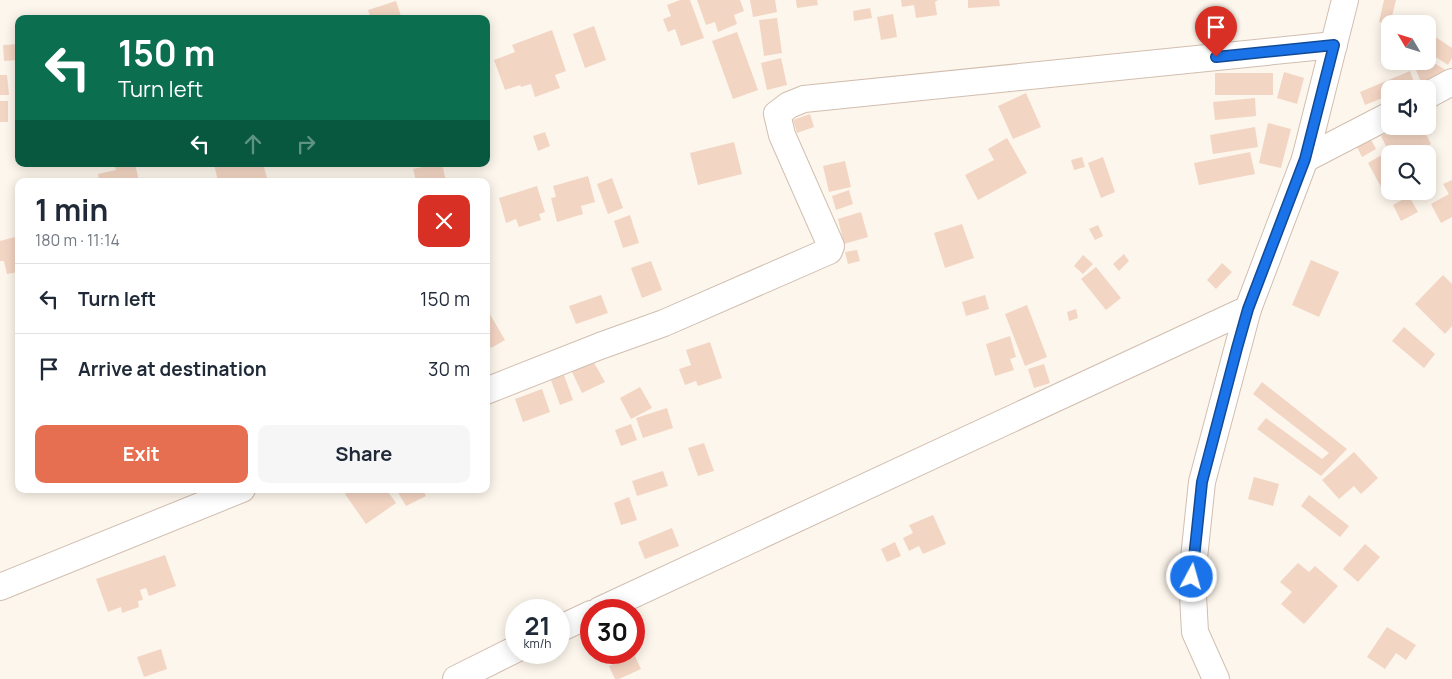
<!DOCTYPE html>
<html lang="en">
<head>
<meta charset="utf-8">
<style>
  body { margin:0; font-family:Manrope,sans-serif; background:#f6f6f7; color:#1f2937; height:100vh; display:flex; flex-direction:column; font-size:19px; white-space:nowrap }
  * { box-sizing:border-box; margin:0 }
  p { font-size:16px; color:#747a83 }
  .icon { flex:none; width:28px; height:28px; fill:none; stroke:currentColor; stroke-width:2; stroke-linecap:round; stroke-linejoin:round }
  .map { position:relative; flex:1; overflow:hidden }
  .sheet { position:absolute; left:15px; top:178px; width:475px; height:315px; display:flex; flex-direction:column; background:#fff; border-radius:10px; box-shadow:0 2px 12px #0003 }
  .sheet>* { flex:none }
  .guide { position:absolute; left:15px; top:15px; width:475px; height:152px; border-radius:10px; box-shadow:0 2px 12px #0003; background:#0b6e4f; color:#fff; overflow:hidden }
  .needle { width:32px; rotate:308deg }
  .fabs { position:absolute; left:1381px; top:15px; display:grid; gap:10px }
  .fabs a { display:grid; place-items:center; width:55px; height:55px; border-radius:10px; background:#fff; box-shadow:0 2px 12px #0003; font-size:25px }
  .speed { position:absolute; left:505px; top:599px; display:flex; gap:10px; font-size:25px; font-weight:700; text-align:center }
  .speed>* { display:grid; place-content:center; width:65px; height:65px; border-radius:50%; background:#fff; box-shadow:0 2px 12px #0003; line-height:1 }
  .speed small { font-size:12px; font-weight:400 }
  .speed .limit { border:8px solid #d22; background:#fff; color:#111 }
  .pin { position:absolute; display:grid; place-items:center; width:42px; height:42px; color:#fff; margin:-51px -21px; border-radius:50% 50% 50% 0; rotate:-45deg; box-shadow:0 0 5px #0007 }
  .pin .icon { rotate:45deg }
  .me { position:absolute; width:55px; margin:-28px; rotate:6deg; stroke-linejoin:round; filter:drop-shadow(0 0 4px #0008) }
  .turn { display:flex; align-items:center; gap:18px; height:105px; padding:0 20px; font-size:22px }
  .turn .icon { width:65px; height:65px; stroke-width:2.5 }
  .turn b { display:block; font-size:35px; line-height:42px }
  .lanes { display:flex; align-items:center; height:48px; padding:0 20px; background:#0003; justify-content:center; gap:25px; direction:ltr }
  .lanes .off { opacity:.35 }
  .round { display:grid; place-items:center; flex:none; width:52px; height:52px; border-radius:10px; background:#f6f6f7 }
  .summary { display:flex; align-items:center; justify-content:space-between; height:85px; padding:0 20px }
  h1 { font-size:30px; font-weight:700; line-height:38px }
  .cta { display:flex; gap:10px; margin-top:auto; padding:10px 20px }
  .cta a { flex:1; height:58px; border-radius:10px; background:#e76f51; color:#fff; font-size:20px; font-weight:700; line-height:58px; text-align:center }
  .cta a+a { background:#f6f6f7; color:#1f2937 }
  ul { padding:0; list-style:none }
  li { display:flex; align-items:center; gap:15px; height:70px; padding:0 20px; border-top:1px solid #e0e1e3 }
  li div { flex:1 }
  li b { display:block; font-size:19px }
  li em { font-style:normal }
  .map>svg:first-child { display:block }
  .building { fill:#f3d5c3 }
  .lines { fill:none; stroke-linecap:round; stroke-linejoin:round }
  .street-casing { stroke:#d1beb0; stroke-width:28 }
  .street { stroke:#fff; stroke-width:26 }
  .route-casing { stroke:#114b97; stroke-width:12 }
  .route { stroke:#1a73e8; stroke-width:9 }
</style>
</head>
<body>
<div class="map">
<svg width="1452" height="679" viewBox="0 0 1452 679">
  <rect width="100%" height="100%" fill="#fdf6ec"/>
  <!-- building -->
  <g class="building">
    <polygon points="680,0 690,0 704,38 681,46 675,29 668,32 663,19 671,16 667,5"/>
    <polygon points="697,0 740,0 744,11 734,15 737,24 718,32 715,22 706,25"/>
    <polygon points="750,0 775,0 777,12 753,17"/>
    <polygon points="796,0 817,0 818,5 797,8"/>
    <polygon points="901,0 938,0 935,2 937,15 916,18 914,5 902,7"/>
    <polygon points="968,0 999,0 1000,6 968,8"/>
    <polygon points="1384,0 1396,0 1390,25 1379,22"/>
    <polygon points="396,1 402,19 371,19 368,10"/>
    <polygon points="870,8 872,18 854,21 853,11"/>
    <polygon points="893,14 897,37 881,40 877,17"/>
    <polygon points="1404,17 1415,24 1400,24"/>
    <polygon points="777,18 782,53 764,56 759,20"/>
    <polygon points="594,26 606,60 585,68 573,34"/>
    <polygon points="552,30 566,71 555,75 560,88 535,97 531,84 521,87 520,85 505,90 494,60 515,52 512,45"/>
    <polygon points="737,32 758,90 733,99 712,41"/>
    <polygon points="1428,32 1452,48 1452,58 1448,65 1428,52"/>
    <polygon points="19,44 19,60 4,61 3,45"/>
    <polygon points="781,58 787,85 767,90 761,63"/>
    <polygon points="1428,59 1447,71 1422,85 1414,65 1421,61 1428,61"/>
    <polygon points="1410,71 1415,85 1407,89 1390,89 1390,95 1365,105 1360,92"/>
    <polygon points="1284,72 1304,78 1297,104 1277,98"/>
    <rect x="1215" y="73" width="58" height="22"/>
    <polygon points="0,75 7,75 9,95 0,95"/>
    <polygon points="1026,93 1041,127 1013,139 998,106"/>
    <polygon points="1255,98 1256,116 1215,120 1213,102"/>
    <rect x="0" y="101" width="8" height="21"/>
    <polygon points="810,114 814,127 797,133 793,120"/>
    <polygon points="1268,123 1291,129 1281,168 1259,163"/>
    <polygon points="1399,126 1422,126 1431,144 1415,153 1411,146 1396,154 1390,154 1381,136"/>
    <polygon points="1255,127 1258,147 1213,154 1210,135"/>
    <polygon points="545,132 550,146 538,151 533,136"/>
    <polygon points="1007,138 1027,173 978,200 965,175 994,160 988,149"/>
    <polygon points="1370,138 1376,149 1362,157 1356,145"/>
    <polygon points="734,142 742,174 698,185 690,153"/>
    <polygon points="1250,152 1255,174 1199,185 1194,163"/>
    <polygon points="1383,154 1390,167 1390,191 1398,191 1387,198 1368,163"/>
    <polygon points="1082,157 1085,167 1074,170 1071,160"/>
    <polygon points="1103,157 1115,192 1101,198 1088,163"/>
    <polygon points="845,161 851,187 829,192 823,166"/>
    <polygon points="114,164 135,164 139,181 99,181 98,174 116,170"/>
    <polygon points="214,164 263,164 267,178 256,181 218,181"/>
    <polygon points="436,164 442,164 446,181 416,181 413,169"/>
    <polygon points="588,176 595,202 581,206 583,214 557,222 551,198 556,197 553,186"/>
    <polygon points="612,178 623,208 608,214 597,184"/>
    <polygon points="1452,180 1452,217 1441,223 1431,204 1449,194 1443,184"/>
    <polygon points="537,186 545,212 539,214 541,220 519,227 516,219 506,223 499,198"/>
    <polygon points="849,190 853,204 836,210 832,196"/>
    <polygon points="1409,196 1418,212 1401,221 1393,205"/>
    <polygon points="861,212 868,237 844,244 838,219"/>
    <polygon points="630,215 639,243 623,248 614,221"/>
    <polygon points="962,224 974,258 945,268 934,233"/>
    <polygon points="1098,225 1103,236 1095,240 1089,229"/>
    <polygon points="19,236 19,272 7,274 4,261 0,261 0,241"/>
    <polygon points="857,250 860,261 848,264 845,252"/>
    <polygon points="1124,254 1129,261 1119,271 1113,264"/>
    <polygon points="1083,255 1093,264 1083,274 1074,266"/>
    <polygon points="1311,260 1339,272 1319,317 1292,305"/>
    <polygon points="651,261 662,290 642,298 631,268"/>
    <polygon points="1222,263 1232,272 1216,289 1207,280"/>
    <polygon points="1096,267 1121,298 1106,310 1081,279"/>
    <polygon points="1443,275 1452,284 1452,326 1445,334 1415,304"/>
    <polygon points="601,295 608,313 576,324 569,306"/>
    <polygon points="985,295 989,309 966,316 962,302"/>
    <polygon points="1027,305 1047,357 1025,366 1005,314"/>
    <polygon points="1076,309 1078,318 1069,321 1067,312"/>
    <polygon points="488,311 505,340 491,348 486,339 486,312"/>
    <polygon points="1404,327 1435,354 1424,368 1392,341"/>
    <polygon points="1010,336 1016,357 1010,359 1014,370 995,376 986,344"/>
    <polygon points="710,342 722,378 698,386 696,381 685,385 679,369 691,365 686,350"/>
    <polygon points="593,361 605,382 582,393 572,372"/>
    <polygon points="1044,364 1050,383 1034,388 1028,369"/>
    <polygon points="564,375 573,400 560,405 551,380"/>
    <polygon points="1262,382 1347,449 1321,476 1257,429 1266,418 1322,459 1329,453 1253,394"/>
    <polygon points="640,387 652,408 631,419 620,398"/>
    <polygon points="542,389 550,412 523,422 515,399"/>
    <polygon points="667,408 673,428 643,438 636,418"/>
    <polygon points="631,424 637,440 621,446 615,430"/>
    <polygon points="704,443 714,471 698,476 688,448"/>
    <polygon points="1354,452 1378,478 1361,494 1354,486 1339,499 1322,480"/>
    <polygon points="663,471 668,486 637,496 632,481"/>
    <polygon points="1254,477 1279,484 1273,506 1248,499"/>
    <polygon points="353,489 386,489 396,503 366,524 345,494"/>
    <polygon points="396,489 422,489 426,496 406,506"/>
    <polygon points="1309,495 1349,526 1340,537 1301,506"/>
    <polygon points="629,497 637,520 621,525 614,503"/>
    <polygon points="933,515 946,544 923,554 919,546 909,551 903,538 913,533 909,525"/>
    <polygon points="672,528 679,546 645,559 638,542"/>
    <polygon points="895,542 901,556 887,562 881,549"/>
    <polygon points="1365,544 1380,557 1358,582 1343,569"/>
    <polygon points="165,555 176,586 149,596 146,588 140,590 143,600 138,601 139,607 122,613 121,607 108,612 96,579"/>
    <polygon points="1298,563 1309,572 1315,566 1338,586 1304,624 1281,604 1292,592 1280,582"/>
    <polygon points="1387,627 1416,645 1406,660 1396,653 1385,669 1367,657"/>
    <polygon points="161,649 167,669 144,677 137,657"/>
    <polygon points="610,652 633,652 641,669 619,679 615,679 609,666 615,663"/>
  </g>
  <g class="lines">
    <defs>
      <g id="street">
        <polyline points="1428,95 1452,82"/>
        <polyline points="1305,159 1390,115"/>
        <polyline points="486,391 600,346 664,323 829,251 831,246 782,135 777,114 789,105 804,99 1334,45"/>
        <polyline points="0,587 242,489"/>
        <polyline points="600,610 1248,309"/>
        <polyline points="559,629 591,614"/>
        <polyline points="456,679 516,649"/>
        <polyline points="1216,679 1195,632 1192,577 1202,482 1248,309 1305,159 1345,0"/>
      </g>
    </defs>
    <!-- street casing -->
    <use href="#street" class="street-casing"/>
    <!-- street -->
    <use href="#street" class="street"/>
  </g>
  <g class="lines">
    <defs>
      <polyline id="route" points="1192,577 1202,482 1237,348 1248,309 1305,159 1334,45 1216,57"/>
    </defs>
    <!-- route casing -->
    <use href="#route" class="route-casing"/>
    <!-- route -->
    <use href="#route" class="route"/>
  </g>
</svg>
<div class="fabs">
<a><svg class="needle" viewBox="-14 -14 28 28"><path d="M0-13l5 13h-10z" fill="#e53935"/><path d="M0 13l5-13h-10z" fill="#747a83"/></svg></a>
<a><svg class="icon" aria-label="sound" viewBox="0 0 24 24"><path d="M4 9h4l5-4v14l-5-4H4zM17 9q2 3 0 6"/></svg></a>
<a><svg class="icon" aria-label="search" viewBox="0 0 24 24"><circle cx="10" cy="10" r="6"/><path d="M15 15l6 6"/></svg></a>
</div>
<div class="speed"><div>21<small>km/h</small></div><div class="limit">30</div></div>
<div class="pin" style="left:1216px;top:57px;background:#d93025"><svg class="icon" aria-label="arrive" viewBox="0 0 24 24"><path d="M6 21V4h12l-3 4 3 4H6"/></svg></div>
<svg class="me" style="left:1192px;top:577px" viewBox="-20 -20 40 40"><circle r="17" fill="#1a73e8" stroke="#fff" stroke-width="3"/><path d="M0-11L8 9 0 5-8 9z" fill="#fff"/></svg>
<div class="guide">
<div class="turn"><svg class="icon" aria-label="left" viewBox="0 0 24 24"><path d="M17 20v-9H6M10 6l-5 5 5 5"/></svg><div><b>150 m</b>Turn left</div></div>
<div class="lanes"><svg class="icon" aria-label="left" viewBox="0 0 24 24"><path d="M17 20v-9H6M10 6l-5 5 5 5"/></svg><svg class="icon off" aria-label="ahead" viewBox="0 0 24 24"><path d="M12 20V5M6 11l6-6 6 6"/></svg><svg class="icon off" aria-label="right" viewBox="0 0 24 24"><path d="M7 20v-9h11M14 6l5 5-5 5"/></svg></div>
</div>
<section class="sheet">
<div class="summary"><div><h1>1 min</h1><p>180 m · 11:14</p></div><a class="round" style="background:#d93025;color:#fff"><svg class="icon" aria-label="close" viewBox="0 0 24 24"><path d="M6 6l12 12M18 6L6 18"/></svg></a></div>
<ul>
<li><svg class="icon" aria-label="left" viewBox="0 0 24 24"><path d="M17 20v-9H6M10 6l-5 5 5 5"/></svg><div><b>Turn left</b></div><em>150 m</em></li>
<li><svg class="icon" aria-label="arrive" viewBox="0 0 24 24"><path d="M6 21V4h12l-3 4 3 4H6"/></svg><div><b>Arrive at destination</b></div><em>30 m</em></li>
</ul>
<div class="cta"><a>Exit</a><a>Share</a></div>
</section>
</div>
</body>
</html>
